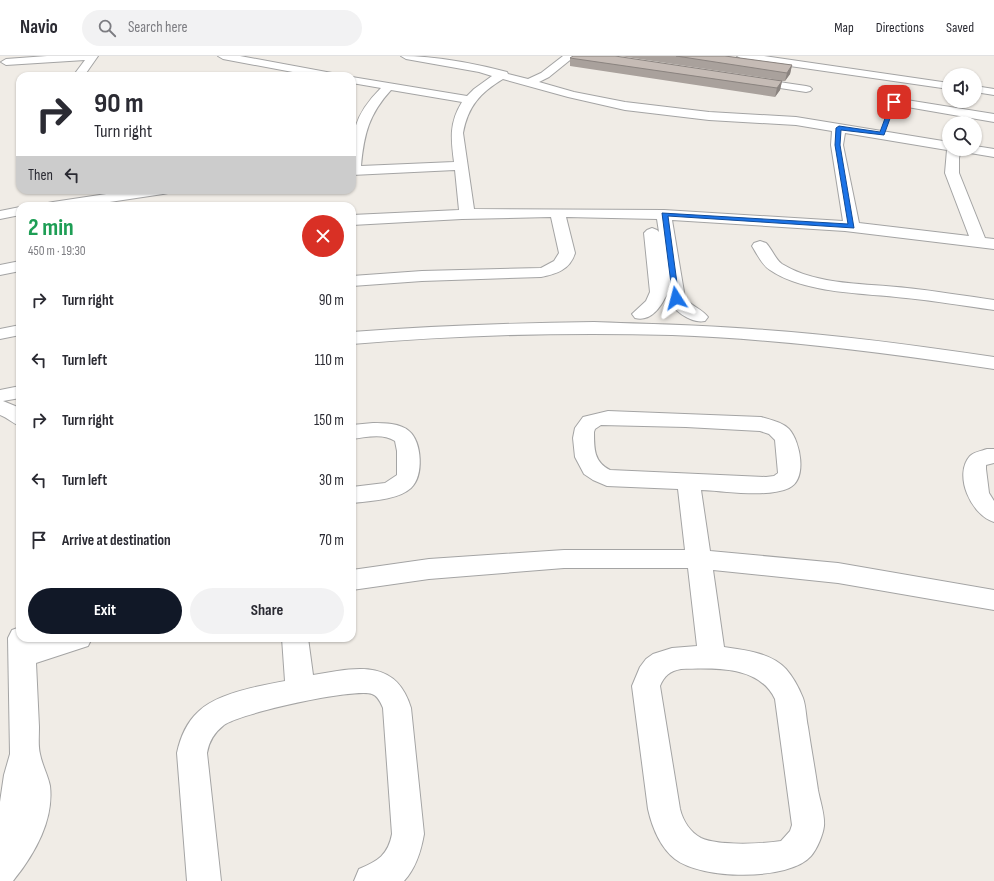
<!DOCTYPE html>
<html lang="en">
<head>
<meta charset="utf-8">
<style>
  body { margin:0; font-family:"Sofia Sans Condensed",sans-serif; background:#f2f2f3; color:#2b2b33; height:100vh; display:flex; flex-direction:column; font-size:15px; white-space:nowrap }
  * { box-sizing:border-box; margin:0 }
  p { font-size:13px; color:#7c7c81 }
  .icon { flex:none; width:22px; height:22px; fill:none; stroke:currentColor; stroke-width:2; stroke-linecap:round; stroke-linejoin:round }
  .map { position:relative; flex:1; overflow:hidden }
  .sheet { position:absolute; left:16px; top:146px; width:340px; height:440px; display:flex; flex-direction:column; background:#fff; border-radius:12px; box-shadow:0 1px 3px #0004 }
  .sheet>* { flex:none }
  .top-card { position:absolute; left:16px; top:16px; width:340px; height:122px; border-radius:12px; box-shadow:0 1px 3px #0004; background:#fff; color:#2b2b33; overflow:hidden }
  .buttons { position:absolute; left:942px; top:12px; display:grid; gap:8px }
  .buttons a { display:grid; place-items:center; width:40px; height:40px; border-radius:50%; background:#fff; box-shadow:0 1px 3px #0004; font-size:20px }
  .pin { position:absolute; display:grid; place-items:center; width:34px; height:34px; color:#fff; margin:-17px; border-radius:8px; box-shadow:0 2px 6px #0006 }
  .me { position:absolute; width:44px; margin:-22px; rotate:351deg; stroke-linejoin:round; filter:drop-shadow(0 0 3px #0008) }
  .turn { display:flex; align-items:center; gap:14px; height:84px; padding:0 12px; font-size:18px }
  .turn .icon { width:52px; height:52px; stroke-width:2.5 }
  .turn b { display:block; font-size:28px; line-height:34px }
  .then { display:flex; align-items:center; height:38px; padding:0 12px; background:#0003; gap:8px; font-size:15px }
  .round { display:grid; place-items:center; flex:none; width:42px; height:42px; border-radius:21px; background:#f2f2f3 }
  .head { display:flex; align-items:center; justify-content:space-between; height:68px; padding:0 12px }
  h1 { font-size:24px; font-weight:700; line-height:30px; color:#1e9e55 }
  .button { display:flex; gap:8px; margin-top:auto; padding:8px 12px }
  .button a { flex:1; height:46px; border-radius:24px; background:#111827; color:#fff; font-size:16px; font-weight:700; line-height:46px; text-align:center }
  .button a+a { background:#f2f2f3; color:#2b2b33 }
  ul { padding:0; list-style:none }
  li { display:flex; align-items:center; gap:12px; height:60px; padding:0 12px }
  li div { flex:1 }
  li b { display:block; font-size:15px }
  li em { font-style:normal }
  header { display:flex; align-items:center; gap:24px; box-sizing:border-box; height:56px; padding:0 20px; background:#fff; border-bottom:1px solid #e1e1e2 }
  header strong { font-size:19px }
  nav { display:flex; gap:22px; margin-inline-start:auto; font-size:14px }
  .search { width:280px; height:36px; background:#f2f2f3; display:flex; align-items:center; gap:10px; box-sizing:border-box; padding:0 14px; border-radius:22px; color:#7c7c81; font-size:15px }
  .map>svg:first-child { display:block }
  .lines { fill:none; stroke-linecap:round; stroke-linejoin:round }
  .minor-casing { stroke:#a4a4a4; stroke-width:2 }
  .minor { fill:#fff; fill-rule:evenodd }
  .wall { fill:#a9a19c }
  .shaded-wall { fill:#8a837f }
  .building { fill:#c5bbb5; stroke:#8a837f }
  .route { fill:#1a73e8; stroke:#114b97 }
</style>
</head>
<body>
<header>
<strong>Navio</strong>
<div class="search"><svg class="icon" aria-label="search" viewBox="0 0 24 24"><circle cx="10" cy="10" r="6"/><path d="M15 15l6 6"/></svg>Search here</div>
<nav><a>Map</a><a>Directions</a><a>Saved</a></nav>
</header>
<div class="map">
<svg width="994" height="825" viewBox="0 0 994 825">
  <rect width="100%" height="100%" fill="#f0ece6"/>
  <g class="lines">
    <defs>
      <g id="minor">
        <polygon points="47,0 98,0 84,20 73,20 85,4 6,9 1,6 6,3"/>
        <polygon points="218,0 240,0 332,17 337,20 314,20 223,3"/>
        <path d="M401 0C436 0 473 7 507 16L508 18 528 23 541 17 563 0H575L549 21 539 26 574 36 625 46 709 56 796 61 949 86V93H961L959 102V117L985 182 994 183V193L845 175 672 164 685 242C691 250 702 253 708 261L705 265C691 268 669 253 667 238 661 251 651 266 635 262L632 258 646 245 650 236 644 177 647 174 652 172 657 174 659 176 657 163 566 161 575 197C570 214 556 218 541 221L422 225 352 230V220L422 215 541 212 554 205 559 197 551 161 462 163 352 169V159L459 154 455 114 352 119C352 80 351 62 381 32L352 27V21L467 40 474 33 492 20 479 16 406 3ZM503 23 568 41 625 54 709 64 796 69 832 75 831 89 843 165 664 154 474 153 463 77C468 50 480 37 503 23ZM391 34 462 46C449 67 451 83 454 106L361 110C364 78 369 58 391 34ZM845 77 947 94 945 117 969 180 859 167 843 89Z"/>
        <polygon points="737,0 764,0 949,27 949,33 742,3"/>
        <polygon points="752,22 806,30 810,31 812,33 810,35 806,36 748,27 746,25"/>
        <polygon points="975,30 994,33 994,39 975,36"/>
        <polygon points="894,42 994,58 994,66 890,48 888,46 890,44"/>
        <polygon points="975,90 994,93 994,101 964,96 962,93 975,93"/>
        <polygon points="133,134 170,134 168,137 163,138 83,150 46,150 48,147 53,146"/>
        <polygon points="20,151 20,159 0,163 0,155"/>
        <path d="M760 185 766 187C772 193 775 203 782 208 818 230 866 227 907 232 936 235 965 240 994 244V254C965 250 936 245 906 242 865 237 805 238 770 214 762 209 757 198 752 190L754 187Z"/>
        <polygon points="20,205 20,215 0,219 0,209"/>
        <path d="M594 266C647 268 699 269 752 273 833 278 914 289 994 301V313C887 297 780 283 672 279 565 276 459 279 352 288V276C433 270 513 267 594 266Z"/>
        <polygon points="20,269 20,279 0,283 0,273"/>
        <path d="M20 330V342L3 345 20 352V370C12 367 8 362 0 359V334Z"/>
        <path d="M608 355 761 361C771 364 782 366 789 373 800 385 808 423 789 432 767 442 726 435 701 434L710 495 838 507 994 534V554L838 527 713 514 724 591C745 594 771 597 786 613 793 621 799 632 803 642 806 650 806 662 808 671 811 692 815 713 818 734 820 745 825 759 824 770 823 779 817 793 811 800 789 825 702 824 675 803 660 791 652 771 648 753L632 630 640 611 646 603 653 598 672 592 697 590 688 512H564L429 523 352 534V514L429 503 564 494H685L678 433 607 430 593 424 584 418 575 401 573 382 575 372 583 361ZM601 369 686 371 760 375 769 378 775 384 778 417 774 420 766 421 610 414C594 406 594 393 594 376L595 373ZM681 613C713 612 759 609 775 643L792 769 790 775 781 785C763 788 718 790 701 782 690 776 683 765 680 753L660 630C664 620 670 615 681 613Z"/>
        <path d="M373 367C384 367 400 367 409 375 422 386 424 420 411 432 398 444 369 445 352 447V431L385 427 397 419V395L395 385C383 377 366 381 352 383V369Z"/>
        <path d="M987 393H994V407L986 409V413L989 437 994 445V466C971 459 953 419 970 400 974 396 981 395 987 393Z"/>
        <path d="M20 571V582H34V584L42 582H92L88 590 36 607C37 628 38 650 39 671 39 680 38 690 40 698 42 709 48 719 50 730 54 765 34 799 13 825H0V746L4 719 10 698 8 582 12 574Z"/>
        <path d="M282 582H308L313 619C354 612 396 601 411 652L424 778C421 795 416 812 404 825H354L359 813C378 805 388 799 392 778L383 652C381 647 378 640 372 638 354 632 240 657 224 669 214 677 209 685 207 697L221 825H187L177 697C180 682 187 666 198 656 217 637 259 630 285 625Z"/>
      </g>
    </defs>
    <!-- minor casing -->
    <use href="#minor" class="minor-casing"/>
    <!-- minor -->
    <use href="#minor" class="minor"/>
  </g>
  <!-- wall -->
  <polygon class="wall" points="620,0 725,0 792,9 790,18 785,25 782,25 780,34 775,41 570,10 570,2 779,24"/>
  <!-- shaded-wall -->
  <g class="shaded-wall">
    <polygon points="792,9 790,18 785,25 787,17"/>
    <polygon points="782,25 780,34 775,41 777,32"/>
  </g>
  <!-- building -->
  <g class="building">
    <polygon points="573,0 615,0 782,25 777,32 570,2"/>
    <polygon points="676,0 725,0 792,9 787,17"/>
  </g>
  <!-- route -->
  <polygon class="route" points="894,45 896,46 884,79 841,74 840,89 854,172 668,160 679,242 676,244 673,243 662,157 848,168 835,89 836,72 839,70 880,76 891,46"/>
</svg>
<div class="buttons">
<a><svg class="icon" aria-label="sound" viewBox="0 0 24 24"><path d="M4 9h4l5-4v14l-5-4H4zM17 9q2 3 0 6"/></svg></a>
<a><svg class="icon" aria-label="search" viewBox="0 0 24 24"><circle cx="10" cy="10" r="6"/><path d="M15 15l6 6"/></svg></a>
</div>
<div class="pin" style="left:894px;top:46px;background:#d93025"><svg class="icon" aria-label="arrive" viewBox="0 0 24 24"><path d="M6 21V4h12l-3 4 3 4H6"/></svg></div>
<svg class="me" style="left:676px;top:242px" viewBox="-20 -20 40 40"><path d="M0-17L14 15 0 8-14 15z" fill="#1a73e8" stroke="#fff" stroke-width="4"/></svg>
<div class="top-card">
<div class="turn"><svg class="icon" aria-label="right" viewBox="0 0 24 24"><path d="M7 20v-9h11M14 6l5 5-5 5"/></svg><div><b>90 m</b>Turn right</div></div>
<div class="then">Then<svg class="icon" aria-label="left" viewBox="0 0 24 24"><path d="M17 20v-9H6M10 6l-5 5 5 5"/></svg></div>
</div>
<section class="sheet">
<div class="head"><div><h1>2 min</h1><p>450 m · 19:30</p></div><a class="round" style="background:#d93025;color:#fff"><svg class="icon" aria-label="close" viewBox="0 0 24 24"><path d="M6 6l12 12M18 6L6 18"/></svg></a></div>
<ul>
<li><svg class="icon" aria-label="right" viewBox="0 0 24 24"><path d="M7 20v-9h11M14 6l5 5-5 5"/></svg><div><b>Turn right</b></div><em>90 m</em></li>
<li><svg class="icon" aria-label="left" viewBox="0 0 24 24"><path d="M17 20v-9H6M10 6l-5 5 5 5"/></svg><div><b>Turn left</b></div><em>110 m</em></li>
<li><svg class="icon" aria-label="right" viewBox="0 0 24 24"><path d="M7 20v-9h11M14 6l5 5-5 5"/></svg><div><b>Turn right</b></div><em>150 m</em></li>
<li><svg class="icon" aria-label="left" viewBox="0 0 24 24"><path d="M17 20v-9H6M10 6l-5 5 5 5"/></svg><div><b>Turn left</b></div><em>30 m</em></li>
<li><svg class="icon" aria-label="arrive" viewBox="0 0 24 24"><path d="M6 21V4h12l-3 4 3 4H6"/></svg><div><b>Arrive at destination</b></div><em>70 m</em></li>
</ul>
<div class="button"><a>Exit</a><a>Share</a></div>
</section>
</div>
</body>
</html>
